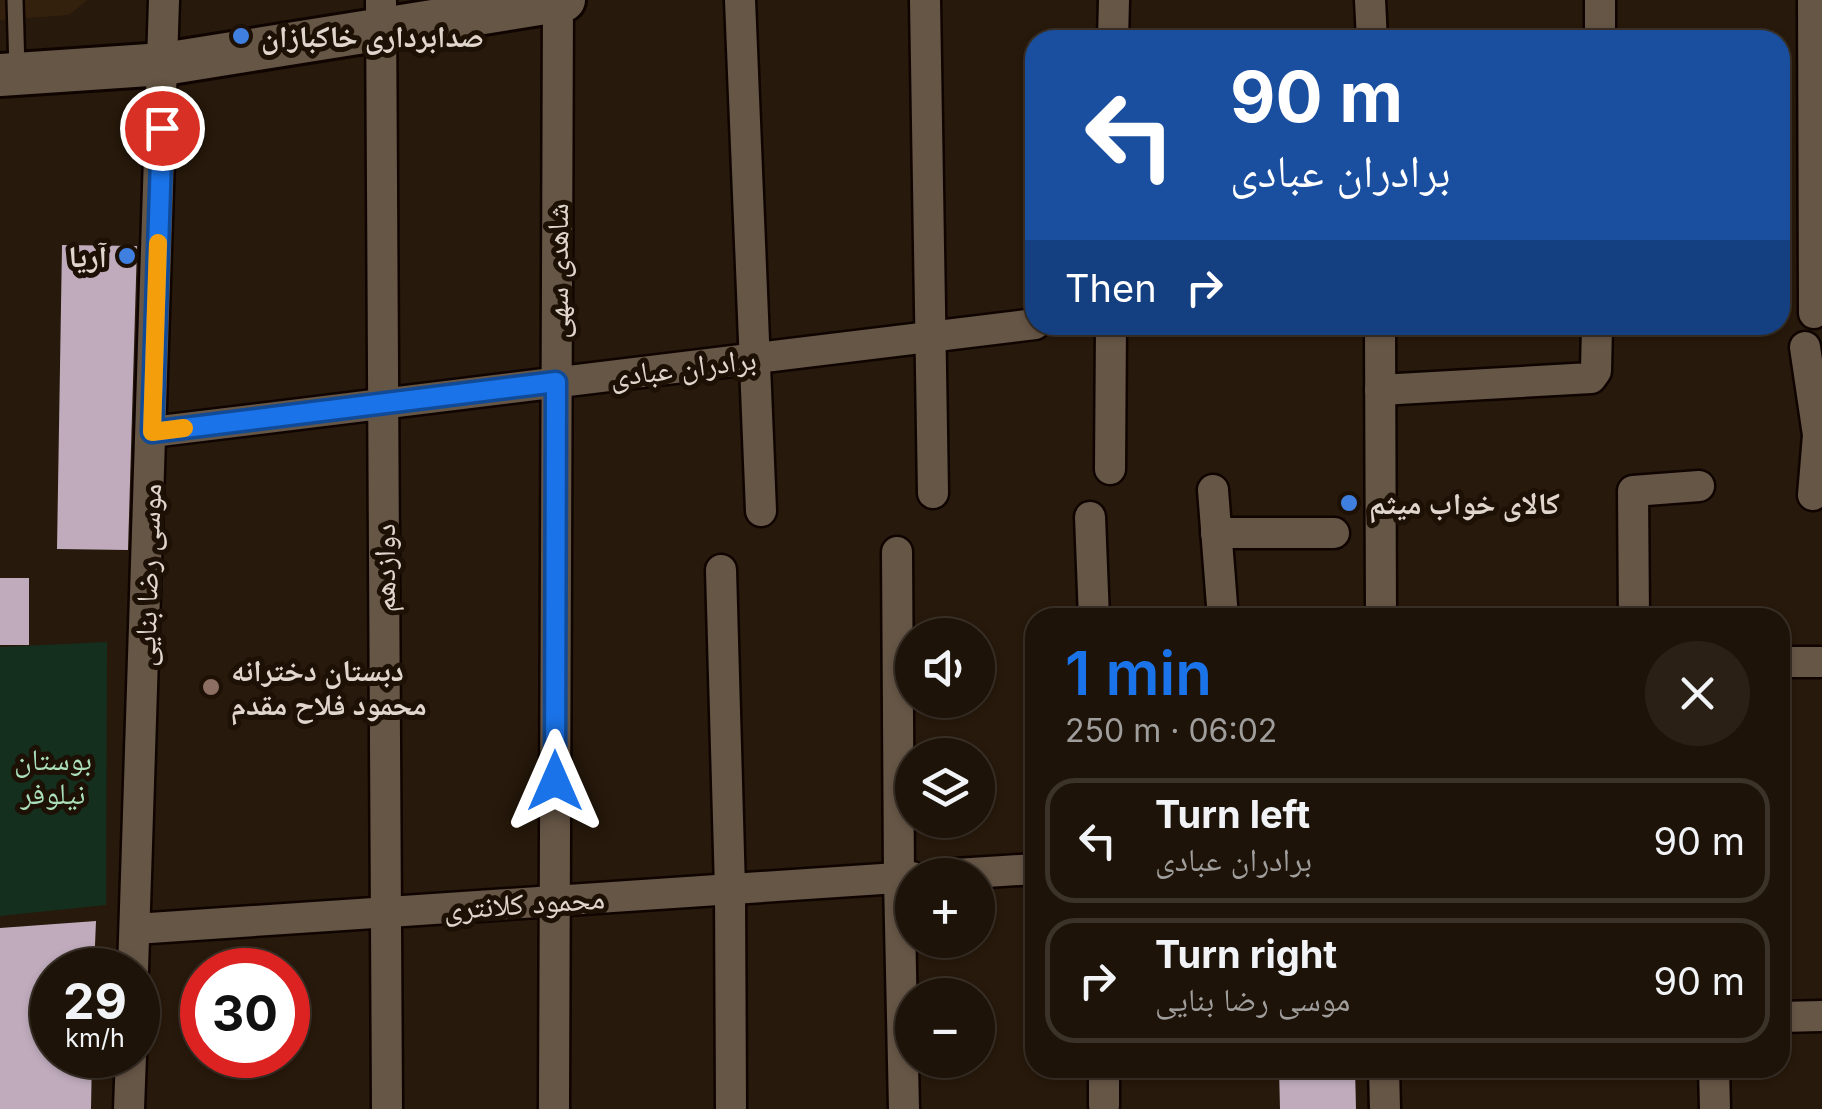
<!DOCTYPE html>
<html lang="en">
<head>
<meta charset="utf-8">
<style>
  body { margin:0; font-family:Inter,"Noto Naskh Arabic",sans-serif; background:#2a2016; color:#f1f3f6; height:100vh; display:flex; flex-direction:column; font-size:38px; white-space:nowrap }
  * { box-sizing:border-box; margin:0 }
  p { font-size:32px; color:#a09e9c }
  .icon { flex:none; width:55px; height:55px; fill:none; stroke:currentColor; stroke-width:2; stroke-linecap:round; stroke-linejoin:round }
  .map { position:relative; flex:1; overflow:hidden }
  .sheet { position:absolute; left:1025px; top:608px; width:765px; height:470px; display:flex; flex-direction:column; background:#1d1308; border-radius:30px; box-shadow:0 2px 8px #0004,0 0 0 2px #3b3229 }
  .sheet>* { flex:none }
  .guide { position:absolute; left:1025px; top:30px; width:765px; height:305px; border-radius:30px; box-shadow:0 2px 8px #0004,0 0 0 2px #3b3229; background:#1a4fa0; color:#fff; overflow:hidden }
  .controls { position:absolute; left:895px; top:618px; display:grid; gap:20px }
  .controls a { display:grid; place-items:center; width:100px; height:100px; border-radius:50%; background:#1d1308; box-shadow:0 2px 8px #0004,0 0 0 2px #3b3229; font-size:50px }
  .speed { position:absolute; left:30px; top:948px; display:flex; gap:20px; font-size:50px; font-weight:700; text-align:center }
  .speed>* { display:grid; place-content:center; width:130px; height:130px; border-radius:50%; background:#1d1308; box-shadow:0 2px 8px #0004,0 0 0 2px #3b3229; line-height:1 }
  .speed small { font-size:25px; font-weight:400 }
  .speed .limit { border:15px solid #d22; background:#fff; color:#111 }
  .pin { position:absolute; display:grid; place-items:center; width:85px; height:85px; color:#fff; margin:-42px; border:5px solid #fff; border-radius:50%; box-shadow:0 2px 10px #0007 }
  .me { position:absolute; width:110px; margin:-55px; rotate:0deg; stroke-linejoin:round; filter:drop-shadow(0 0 8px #0008) }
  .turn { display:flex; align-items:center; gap:35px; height:210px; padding:0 40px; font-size:45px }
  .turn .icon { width:130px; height:130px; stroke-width:2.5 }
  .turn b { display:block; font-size:70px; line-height:85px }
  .then { display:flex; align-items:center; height:95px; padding:0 40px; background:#0003; gap:20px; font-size:38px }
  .round { display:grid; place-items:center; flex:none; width:105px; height:105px; border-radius:52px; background:#2a2016 }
  .summary { display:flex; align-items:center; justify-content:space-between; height:170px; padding:0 40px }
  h1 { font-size:60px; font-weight:600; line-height:75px; color:#1a73e8 }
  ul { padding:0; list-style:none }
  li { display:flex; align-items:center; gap:30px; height:125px; margin:0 20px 15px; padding:0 20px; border:5px solid #3b3229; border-radius:30px }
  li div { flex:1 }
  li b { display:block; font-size:38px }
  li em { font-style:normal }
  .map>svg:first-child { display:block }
  .built { fill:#34210d }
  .green { fill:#152f1e }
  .building { fill:#bfabbc }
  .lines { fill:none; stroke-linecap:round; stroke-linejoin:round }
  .service-casing { stroke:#0f0400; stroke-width:20 }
  .minor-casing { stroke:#0f0400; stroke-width:35 }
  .secondary-casing { stroke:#0f0400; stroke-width:48 }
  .service { stroke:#665646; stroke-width:15 }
  .minor { stroke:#665646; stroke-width:30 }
  .secondary { stroke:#665646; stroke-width:42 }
  .route-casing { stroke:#114b97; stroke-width:25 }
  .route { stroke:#1a73e8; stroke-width:18 }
  .slow { stroke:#f59e0b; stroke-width:18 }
  .shop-dot { fill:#3f7fe0; stroke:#1d1004; stroke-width:4 }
  .education-dot { fill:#8d6e63; stroke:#1d1004; stroke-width:4 }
  .labels { text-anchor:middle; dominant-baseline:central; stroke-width:10; stroke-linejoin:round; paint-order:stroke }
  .poi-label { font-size:30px; font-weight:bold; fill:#e0d6cd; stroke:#1d1004; text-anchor:start }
  .street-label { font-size:30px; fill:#e0d6cd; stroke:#1d1004 }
  .park-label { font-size:30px; fill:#aadfb9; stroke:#1d1004 }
</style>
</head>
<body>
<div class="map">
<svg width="1822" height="1109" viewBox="0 0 1822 1109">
  <rect width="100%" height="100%" fill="#27190b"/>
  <!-- built -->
  <polygon class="built" points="0,0 87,0 69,15 0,20"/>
  <!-- green -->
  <polygon class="green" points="107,642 106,905 0,916 0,647"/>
  <!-- building -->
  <g class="building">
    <polygon points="62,245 137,246 128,550 57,549"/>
    <rect x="0" y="578" width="29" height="67"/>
    <polygon points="96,921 94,970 52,970 52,1055 92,1055 91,1109 0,1109 0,928"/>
    <polygon points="1279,1068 1355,1068 1356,1109 1280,1109"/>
  </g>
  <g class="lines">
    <defs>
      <polyline id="service" points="15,0 17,70"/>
      <g id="minor">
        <polyline points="381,0 387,1109"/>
        <polyline points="740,0 761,511"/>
        <polyline points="925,0 933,493"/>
        <polyline points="1370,0 1372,40"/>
        <polyline points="1813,0 1814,313"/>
        <polyline points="1113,40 1114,0"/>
        <polyline points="1600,40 1600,0"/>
        <polyline points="1380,325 1381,618"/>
        <polyline points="1805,347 1818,435 1813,495"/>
        <polyline points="1380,390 1591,378 1596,371 1597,325"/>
        <polyline points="152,432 1035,324"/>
        <polyline points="1110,469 1111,325"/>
        <polyline points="1213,490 1223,618"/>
        <polyline points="1090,517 1094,618"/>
        <polyline points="1216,533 1334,533"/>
        <polyline points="897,552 899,878 904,1109"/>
        <polyline points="721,570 730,889 731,1109"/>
        <polyline points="1634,618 1633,491 1699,486"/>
        <polyline points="1780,662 1822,662"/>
        <polyline points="940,875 1035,869"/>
        <polyline points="135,929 912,877"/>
        <polyline points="133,970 164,0"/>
        <polyline points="1780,1017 1822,1016"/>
        <polyline points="1104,1068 1104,1105"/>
        <polyline points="1384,1068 1385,1109"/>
        <polyline points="1714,1068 1715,1109"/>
        <polyline points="129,1109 131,1055"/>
        <polyline points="554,1109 558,1"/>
      </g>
      <polyline id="secondary" points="0,75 164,64 564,0"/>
    </defs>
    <!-- service casing -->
    <use href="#service" class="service-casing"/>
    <!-- minor casing -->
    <use href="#minor" class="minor-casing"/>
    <!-- secondary casing -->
    <use href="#secondary" class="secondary-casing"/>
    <!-- service -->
    <use href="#service" class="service"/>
    <!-- minor -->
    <use href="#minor" class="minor"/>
    <!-- secondary -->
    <use href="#secondary" class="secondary"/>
  </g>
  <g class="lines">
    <defs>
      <polyline id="route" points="162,128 152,432 556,382 555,781"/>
    </defs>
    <!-- route casing -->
    <use href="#route" class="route-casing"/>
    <!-- route -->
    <use href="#route" class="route"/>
    <!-- slow -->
    <polyline class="slow" points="158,243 152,432 184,428"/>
  </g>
  <!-- markers -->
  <g class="shop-dot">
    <circle cx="241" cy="36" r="10"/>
    <circle cx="127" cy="256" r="10"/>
    <circle cx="1349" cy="503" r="10"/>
  </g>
  <circle class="education-dot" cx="211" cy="687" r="10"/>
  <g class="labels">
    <!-- poi labels -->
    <g class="poi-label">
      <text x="261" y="36">صدابرداری خاکبازان</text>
      <text x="107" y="256" text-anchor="end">آریا</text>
      <text x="1369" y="503">کالای خواب میثم</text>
      <text x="231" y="670">دبستان دخترانه<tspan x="231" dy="34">محمود فلاح مقدم</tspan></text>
    </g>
    <!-- street labels -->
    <g class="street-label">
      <text transform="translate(557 271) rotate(-90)">شاهدی سهی</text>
      <text transform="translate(683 367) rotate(-7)">برادران عبادی</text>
      <text transform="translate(384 568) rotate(-90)">دوازدهم</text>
      <text transform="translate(147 575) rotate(-88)">موسی رضا بنایی</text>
      <text transform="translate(524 903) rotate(-4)">محمود کلانتری</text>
    </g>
    <!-- park labels -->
    <g class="park-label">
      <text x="53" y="759">بوستان<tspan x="53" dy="34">نیلوفر</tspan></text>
    </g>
  </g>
</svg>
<div class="controls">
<a><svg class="icon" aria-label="sound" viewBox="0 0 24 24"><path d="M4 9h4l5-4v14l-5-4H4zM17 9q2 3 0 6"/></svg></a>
<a><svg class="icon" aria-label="layers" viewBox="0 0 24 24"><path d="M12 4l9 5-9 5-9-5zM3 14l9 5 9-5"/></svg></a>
<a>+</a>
<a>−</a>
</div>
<div class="speed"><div>29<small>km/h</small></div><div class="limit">30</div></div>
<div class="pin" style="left:162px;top:128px;background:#d93025"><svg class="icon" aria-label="arrive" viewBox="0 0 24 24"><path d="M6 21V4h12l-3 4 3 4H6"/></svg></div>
<svg class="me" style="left:555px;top:781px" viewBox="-20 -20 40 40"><path d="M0-17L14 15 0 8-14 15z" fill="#1a73e8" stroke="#fff" stroke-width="4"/></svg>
<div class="guide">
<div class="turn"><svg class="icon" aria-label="left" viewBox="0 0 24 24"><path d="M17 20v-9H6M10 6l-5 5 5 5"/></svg><div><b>90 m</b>برادران عبادی</div></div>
<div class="then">Then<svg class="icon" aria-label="right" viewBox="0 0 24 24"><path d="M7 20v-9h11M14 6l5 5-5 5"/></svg></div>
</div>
<section class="sheet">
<div class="summary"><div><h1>1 min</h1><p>250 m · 06:02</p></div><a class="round"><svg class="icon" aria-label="close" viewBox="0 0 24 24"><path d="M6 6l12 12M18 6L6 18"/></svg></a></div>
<ul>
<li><svg class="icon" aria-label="left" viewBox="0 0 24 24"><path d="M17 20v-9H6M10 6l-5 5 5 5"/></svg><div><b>Turn left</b><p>برادران عبادی</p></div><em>90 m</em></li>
<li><svg class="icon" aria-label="right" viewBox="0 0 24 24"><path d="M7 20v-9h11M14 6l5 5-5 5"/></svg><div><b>Turn right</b><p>موسی رضا بنایی</p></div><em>90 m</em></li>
</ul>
</section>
</div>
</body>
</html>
